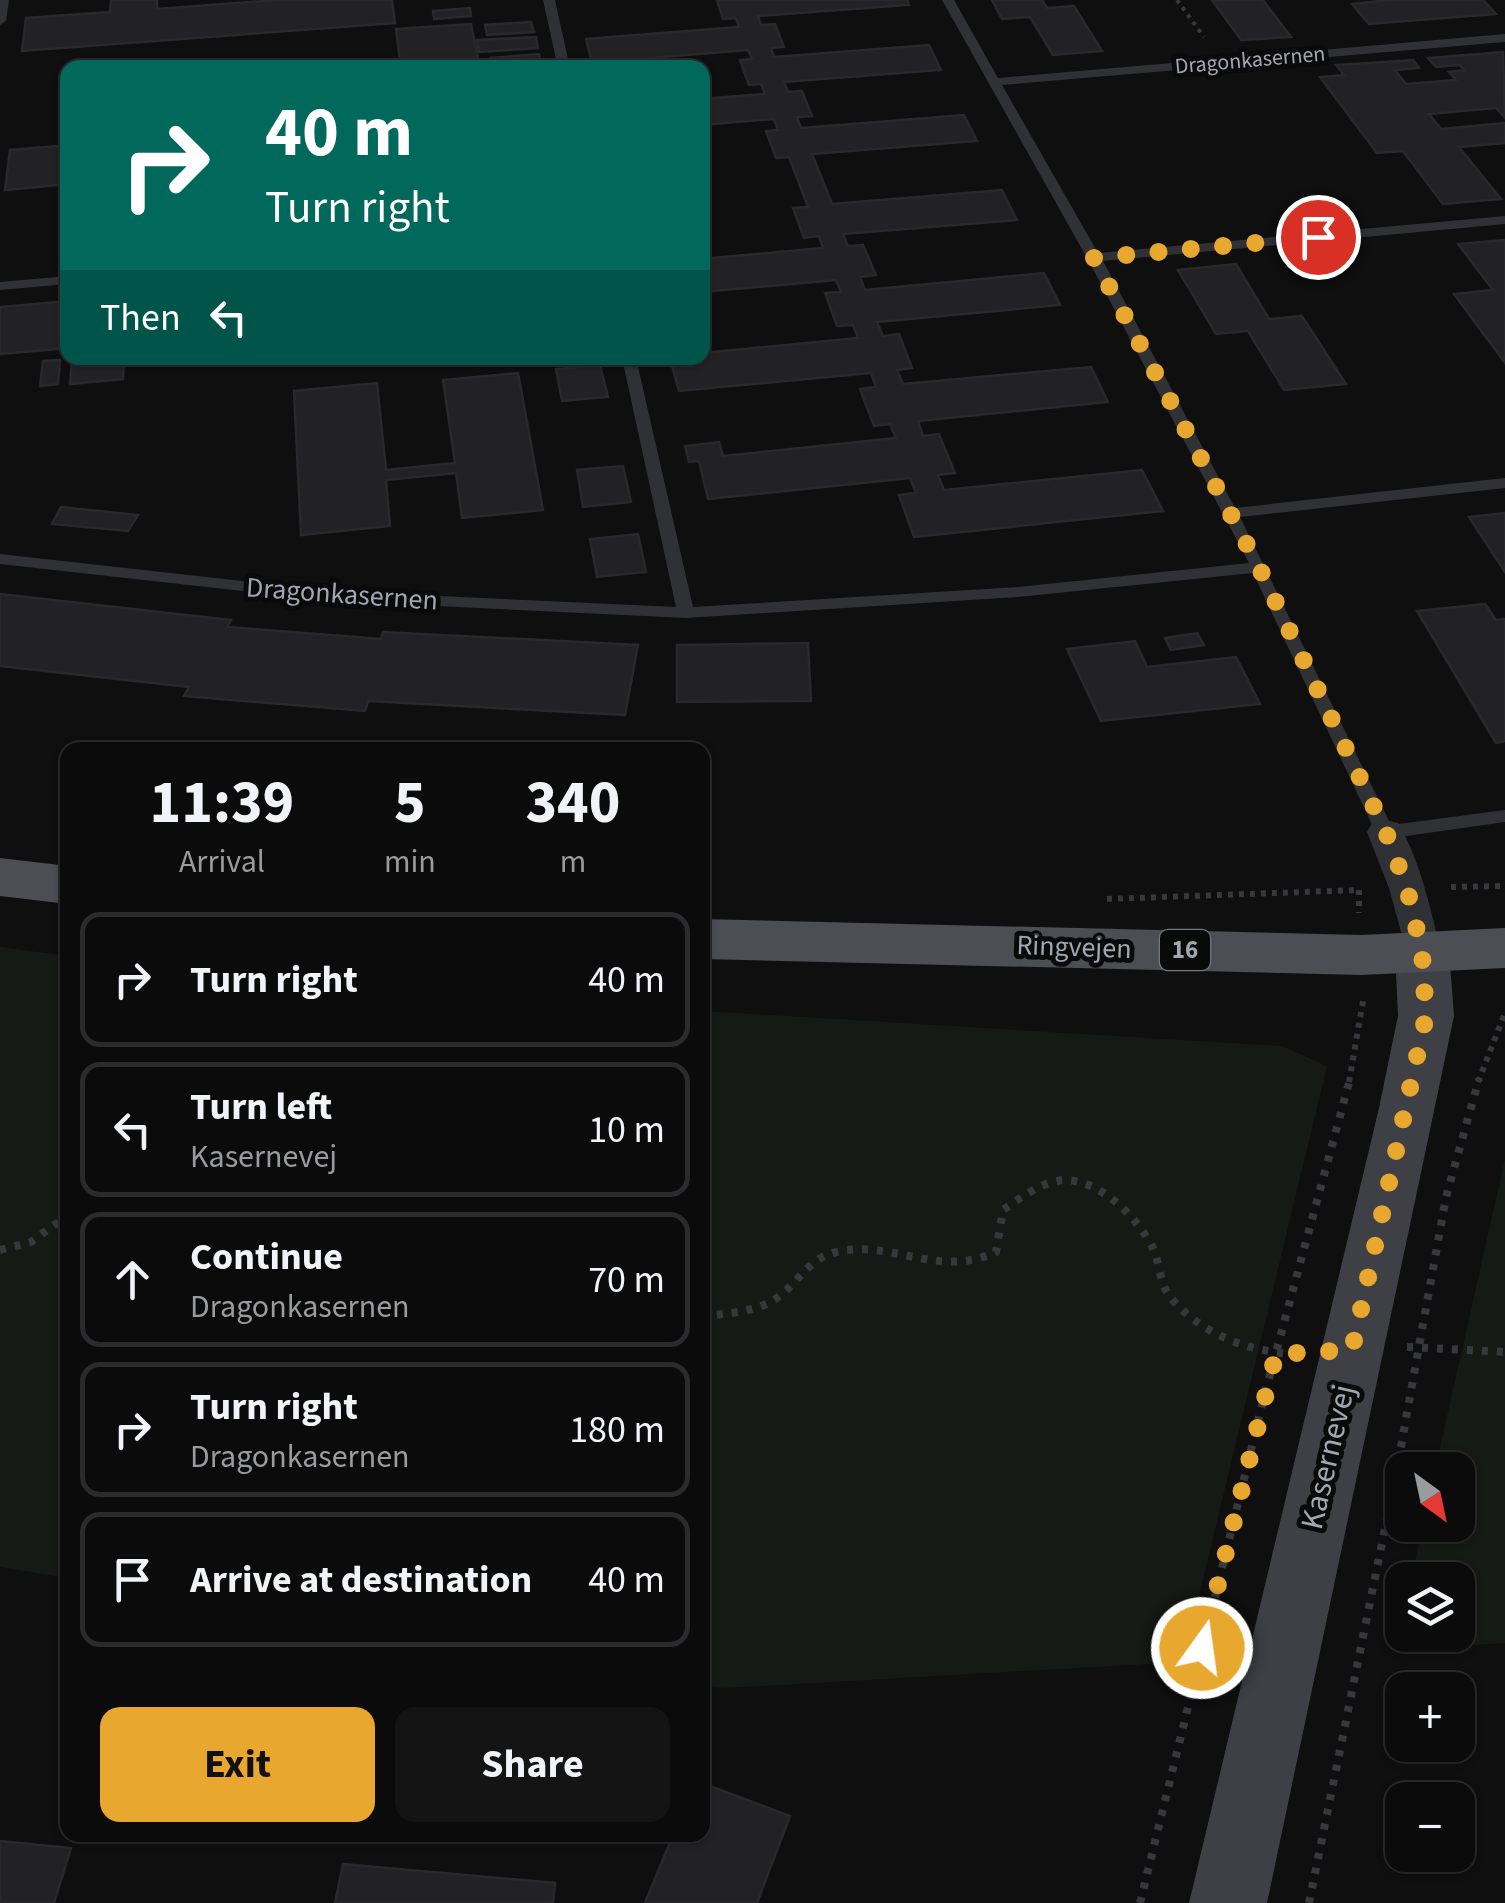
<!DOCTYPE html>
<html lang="en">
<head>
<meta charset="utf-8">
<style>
  body { margin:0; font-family:"Source Sans 3",sans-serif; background:#141415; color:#f1f3f6; height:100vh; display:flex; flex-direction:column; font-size:38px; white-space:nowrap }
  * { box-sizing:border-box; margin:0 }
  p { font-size:32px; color:#9a9b9d }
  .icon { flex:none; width:55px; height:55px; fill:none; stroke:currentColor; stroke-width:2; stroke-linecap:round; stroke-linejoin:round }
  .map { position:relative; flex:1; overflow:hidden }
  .side { position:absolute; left:60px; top:742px; width:650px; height:1100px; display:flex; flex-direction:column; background:#0b0b0c; border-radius:20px; box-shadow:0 2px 8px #0004,0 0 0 2px #2b2b2d }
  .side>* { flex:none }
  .banner { position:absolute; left:60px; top:60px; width:650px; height:305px; border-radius:20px; box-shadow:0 2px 8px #0004,0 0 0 2px #2b2b2d; background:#00695c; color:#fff; overflow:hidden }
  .needle { width:65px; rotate:147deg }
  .fabs { position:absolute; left:1385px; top:1452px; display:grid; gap:20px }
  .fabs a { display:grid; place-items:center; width:90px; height:90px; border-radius:20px; background:#0b0b0c; box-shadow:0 2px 8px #0004,0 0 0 2px #2b2b2d; font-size:50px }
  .pin { position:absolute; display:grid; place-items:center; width:85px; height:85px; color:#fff; margin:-42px; border:5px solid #fff; border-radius:50%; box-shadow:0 2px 10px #0007 }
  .me { position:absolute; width:110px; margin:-55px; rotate:14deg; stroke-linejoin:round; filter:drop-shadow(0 0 8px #0008) }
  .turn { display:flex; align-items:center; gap:35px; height:210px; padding:0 40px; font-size:45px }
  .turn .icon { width:130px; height:130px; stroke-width:2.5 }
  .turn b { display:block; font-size:70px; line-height:85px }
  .then { display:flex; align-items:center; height:95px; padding:0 40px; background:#0003; gap:20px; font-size:38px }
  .eta { display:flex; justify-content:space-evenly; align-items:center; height:170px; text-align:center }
  .eta b { font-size:60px; font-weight:700; line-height:70px }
  .action { display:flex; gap:20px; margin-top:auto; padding:20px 40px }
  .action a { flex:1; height:115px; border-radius:20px; background:#e8a72f; color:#111; font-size:40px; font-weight:700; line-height:115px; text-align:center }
  .action a+a { background:#141415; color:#f1f3f6 }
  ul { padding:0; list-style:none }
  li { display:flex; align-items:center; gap:30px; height:135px; margin:0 20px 15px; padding:0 20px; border:5px solid #2b2b2d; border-radius:20px }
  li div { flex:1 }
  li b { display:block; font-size:38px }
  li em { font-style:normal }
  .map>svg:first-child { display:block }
  .green { fill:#161a16 }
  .building { fill:#222224; stroke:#29292c; stroke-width:2.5 }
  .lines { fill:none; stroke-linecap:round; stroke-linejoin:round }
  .path-far2 { stroke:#36383c; stroke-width:4; stroke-dasharray:4 5; stroke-linecap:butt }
  .path-far1 { stroke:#36383c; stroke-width:6; stroke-dasharray:5 6; stroke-linecap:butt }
  .path { stroke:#36383c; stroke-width:8; stroke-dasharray:6 9; stroke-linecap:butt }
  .lane { fill:#303135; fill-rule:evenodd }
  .street { fill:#303135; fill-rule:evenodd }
  .secondary { fill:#3e4045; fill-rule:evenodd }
  .primary { fill:#4c4e54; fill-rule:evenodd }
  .route { stroke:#e8a72f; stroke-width:18; stroke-dasharray:0 32.4 }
  .labels { text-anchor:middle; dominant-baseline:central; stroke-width:10; stroke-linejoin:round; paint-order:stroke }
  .far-street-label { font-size:22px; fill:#a1a6b0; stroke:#0a0a0b }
  .shield { fill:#0a0a0b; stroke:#74777e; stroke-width:2.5 }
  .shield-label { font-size:25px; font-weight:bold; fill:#a1a6b0 }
  .street-label { font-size:28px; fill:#a1a6b0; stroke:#0a0a0b }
  .near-street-label { font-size:32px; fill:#a1a6b0; stroke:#0a0a0b }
</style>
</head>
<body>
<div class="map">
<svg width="1505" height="1903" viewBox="0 0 1505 1903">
  <rect width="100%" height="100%" fill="#0f0f10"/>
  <!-- green -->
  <g class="green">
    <polygon points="0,947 67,956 67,1578 0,1567"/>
    <polygon points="703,1011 1282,1046 1327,1066 1183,1662 725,1688 703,1685"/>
    <polygon points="1505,1159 1505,1643 1395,1650 1402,1617 1402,1635 1458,1635 1458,1580 1411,1580 1423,1525 1458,1525 1458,1470 1435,1470"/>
  </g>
  <!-- building -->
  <g class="building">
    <polygon points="111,0 157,0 157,9 277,0 392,0 395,23 22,51 26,18 110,12"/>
    <polygon points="717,0 907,0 909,5 758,16 761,25 775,24 784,47 771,48 774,57 929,45 941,70 784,82 788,92 802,91 812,116 797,117 801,128 964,115 977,141 812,154 832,204 1002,190 1017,220 843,234 848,246 863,245 876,275 860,277 865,290 1044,273 1060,305 877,322 883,336 899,334 912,368 897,370 903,384 1091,367 1108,402 918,421 923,436 939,434 955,473 938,475 944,490 1142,470 1163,511 914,537 899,495 916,493 910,478 708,499 699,461 689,462 685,446 719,442 723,456 896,438 890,424 874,426 860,389 876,387 871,373 679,391 670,358 702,358 702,353 858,338 853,325 837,326 825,293 841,292 836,280 702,292 702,259 823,248 819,236 804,238 793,208 808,207 789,157 776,158 766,131 778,130 774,119 702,125 702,99 765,94 761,84 749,85 740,60 752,59 748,50 592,63 586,39 739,27 736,18 723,19"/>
    <polygon points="992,0 1042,0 1047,8 1074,6 1102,51 1053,55 1030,17 1002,19"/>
    <polygon points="1212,0 1263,0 1291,37 1241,40"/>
    <polygon points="1390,0 1483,0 1496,14 1369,24 1352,4"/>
    <polygon points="470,8 471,16 434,19 433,11"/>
    <polygon points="531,22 534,32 487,35 485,25"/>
    <polygon points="471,24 480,68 401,68 396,29"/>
    <polygon points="536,37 538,48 479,52 477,40"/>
    <polygon points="1503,52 1505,118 1496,108 1429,114 1441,129 1505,123 1505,143 1459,147 1501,199 1443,204 1403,151 1377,153 1320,77 1344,75 1336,65 1413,60 1419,68 1395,70 1406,84 1456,80 1449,72 1464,70 1460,65 1436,67 1428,58"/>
    <polygon points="539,54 541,65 512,68 493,68 491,58"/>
    <polygon points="68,145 68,184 5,190 10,150"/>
    <polygon points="1505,240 1505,363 1454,294 1493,290 1458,244"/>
    <polygon points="1236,264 1269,319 1302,316 1346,384 1284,390 1248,331 1216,334 1178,270"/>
    <polygon points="68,301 68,348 0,354 0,307"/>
    <polygon points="72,358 124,358 123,379 70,384"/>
    <polygon points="60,360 58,384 40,386 43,361"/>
    <polygon points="600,365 608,397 562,401 556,369"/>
    <polygon points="518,373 543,510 462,518 456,473 386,480 390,526 301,535 294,391 377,383 386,470 455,463 443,380"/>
    <polygon points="623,466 631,502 583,507 577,470"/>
    <polygon points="61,507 138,515 128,531 52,524"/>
    <polygon points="1505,513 1505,572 1469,517"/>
    <polygon points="638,534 646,572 597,577 590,539"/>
    <polygon points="0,594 231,620 227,627 381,639 383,632 638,645 625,715 368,701 365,711 184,696 189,687 0,666"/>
    <polygon points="1485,604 1496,620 1505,619 1505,741 1496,743 1417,611"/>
    <polygon points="1197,633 1204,645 1171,650 1165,638"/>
    <polygon points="1135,641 1147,667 1236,657 1260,704 1101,721 1067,649"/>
    <polygon points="808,643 811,701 677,702 677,645"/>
    <polygon points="702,1783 790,1816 757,1903 645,1903 673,1835 702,1835"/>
    <polygon points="0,1841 71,1848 54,1903 0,1903"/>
    <polygon points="343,1864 555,1883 553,1903 335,1903"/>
  </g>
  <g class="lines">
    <!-- path-far2 -->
    <polyline class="path-far2" points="1177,0 1204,37"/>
    <!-- path-far1 -->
    <g class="path-far1">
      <polyline points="1451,887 1505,886"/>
      <polyline points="1359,890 1359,913"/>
      <polyline points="1107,899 1359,890"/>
      <polyline points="1349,1082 1363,1001"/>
      <polyline points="1478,1082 1505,1013"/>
    </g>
    <!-- path -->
    <g class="path">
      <polyline points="0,1250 31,1242 68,1215"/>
      <path d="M702 1317C724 1313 750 1313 770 1302 796 1289 806 1258 837 1252 892 1239 937 1279 996 1252L1003 1210C1019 1199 1038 1184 1057 1181 1096 1174 1137 1217 1153 1248 1161 1266 1158 1282 1171 1298 1201 1334 1249 1352 1294 1354"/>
      <polyline points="1407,1347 1505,1352"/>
      <polyline points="1140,1903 1265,1393 1350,1079"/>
      <polyline points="1309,1903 1396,1474 1446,1197 1479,1079"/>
    </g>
    <!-- lane -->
    <g class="lane">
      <polygon points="0,0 9,0 6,21 0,25"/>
      <polygon points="543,0 555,0 570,68 558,68"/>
      <polygon points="942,0 954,0 998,78 1505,34 1505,42 1002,85 1098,253 1505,216 1505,224 1103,261 1235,508 1505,478 1505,488 1240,517 1391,825 1505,810 1505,822 1385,839 1378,837 1253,573 1018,597 686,618 331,601 0,564 0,554 331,591 676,607 622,358 636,358 693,607 1018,587 1249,563 1087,258"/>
      <polygon points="68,276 68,284 0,290 0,282"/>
    </g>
    <!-- street -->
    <path class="street" d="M1385 820 1398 823C1421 862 1430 908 1441 951L1435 961 1422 965 1409 961 1389 888 1367 832 1372 823Z"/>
    <!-- secondary -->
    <polygon class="secondary" points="1422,931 1441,937 1449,951 1454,1016 1267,1903 1189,1903 1379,1108 1398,1016 1395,951 1403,937"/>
    <!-- primary -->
    <g class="primary">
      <polygon points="0,858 68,866 68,904 0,896"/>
      <polygon points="702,919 1361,935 1505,928 1505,968 1361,975 702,959"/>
    </g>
  </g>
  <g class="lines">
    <!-- route -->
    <polyline class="route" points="1202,1648 1276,1354 1352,1350 1426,1016 1422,952 1407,888 1386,832 1259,567 1094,258 1318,237"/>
  </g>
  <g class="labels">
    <!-- far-street labels -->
    <g class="far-street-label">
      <text transform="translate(1250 60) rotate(-5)">Dragonkasernen</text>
    </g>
    <!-- shield labels -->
    <rect class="shield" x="1160" y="930" width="50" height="40" rx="8"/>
    <g class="shield-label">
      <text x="1185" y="950">16</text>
    </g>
    <!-- street labels -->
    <g class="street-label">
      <text transform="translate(342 594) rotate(4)">Dragonkasernen</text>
      <text transform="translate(1074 947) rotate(2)">Ringvejen</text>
    </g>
    <!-- near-street labels -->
    <g class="near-street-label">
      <text transform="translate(1328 1457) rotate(-77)">Kasernevej</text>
    </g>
  </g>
</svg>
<div class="fabs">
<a><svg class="needle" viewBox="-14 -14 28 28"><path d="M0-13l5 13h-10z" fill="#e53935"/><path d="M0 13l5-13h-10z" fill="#9a9b9d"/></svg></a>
<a><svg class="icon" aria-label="layers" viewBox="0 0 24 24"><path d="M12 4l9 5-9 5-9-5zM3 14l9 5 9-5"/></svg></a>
<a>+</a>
<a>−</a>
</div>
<div class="pin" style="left:1318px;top:237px;background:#d93025"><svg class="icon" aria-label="arrive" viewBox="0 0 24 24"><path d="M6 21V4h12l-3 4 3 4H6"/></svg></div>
<svg class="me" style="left:1202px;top:1648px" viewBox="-20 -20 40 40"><circle r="17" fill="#e8a72f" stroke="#fff" stroke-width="3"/><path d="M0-11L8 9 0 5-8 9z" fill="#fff"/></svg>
<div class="banner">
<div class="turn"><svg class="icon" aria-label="right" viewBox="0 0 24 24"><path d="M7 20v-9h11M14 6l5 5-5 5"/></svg><div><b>40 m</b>Turn right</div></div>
<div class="then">Then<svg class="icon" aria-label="left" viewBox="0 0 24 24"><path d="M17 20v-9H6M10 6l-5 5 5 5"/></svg></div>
</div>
<section class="side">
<div class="eta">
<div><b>11:39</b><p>Arrival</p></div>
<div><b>5</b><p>min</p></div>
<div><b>340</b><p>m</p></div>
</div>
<ul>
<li><svg class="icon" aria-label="right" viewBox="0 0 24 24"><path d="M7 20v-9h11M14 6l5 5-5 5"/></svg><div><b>Turn right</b></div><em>40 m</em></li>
<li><svg class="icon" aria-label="left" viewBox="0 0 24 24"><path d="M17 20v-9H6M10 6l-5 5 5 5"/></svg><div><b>Turn left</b><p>Kasernevej</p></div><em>10 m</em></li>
<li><svg class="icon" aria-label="ahead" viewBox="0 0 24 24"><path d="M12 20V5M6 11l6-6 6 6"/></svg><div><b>Continue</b><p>Dragonkasernen</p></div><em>70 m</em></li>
<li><svg class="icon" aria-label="right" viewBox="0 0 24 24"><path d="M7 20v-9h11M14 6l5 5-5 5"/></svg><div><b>Turn right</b><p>Dragonkasernen</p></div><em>180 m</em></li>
<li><svg class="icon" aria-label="arrive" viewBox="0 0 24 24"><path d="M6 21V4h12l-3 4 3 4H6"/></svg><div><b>Arrive at destination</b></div><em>40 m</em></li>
</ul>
<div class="action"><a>Exit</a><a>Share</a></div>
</section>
</div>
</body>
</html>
